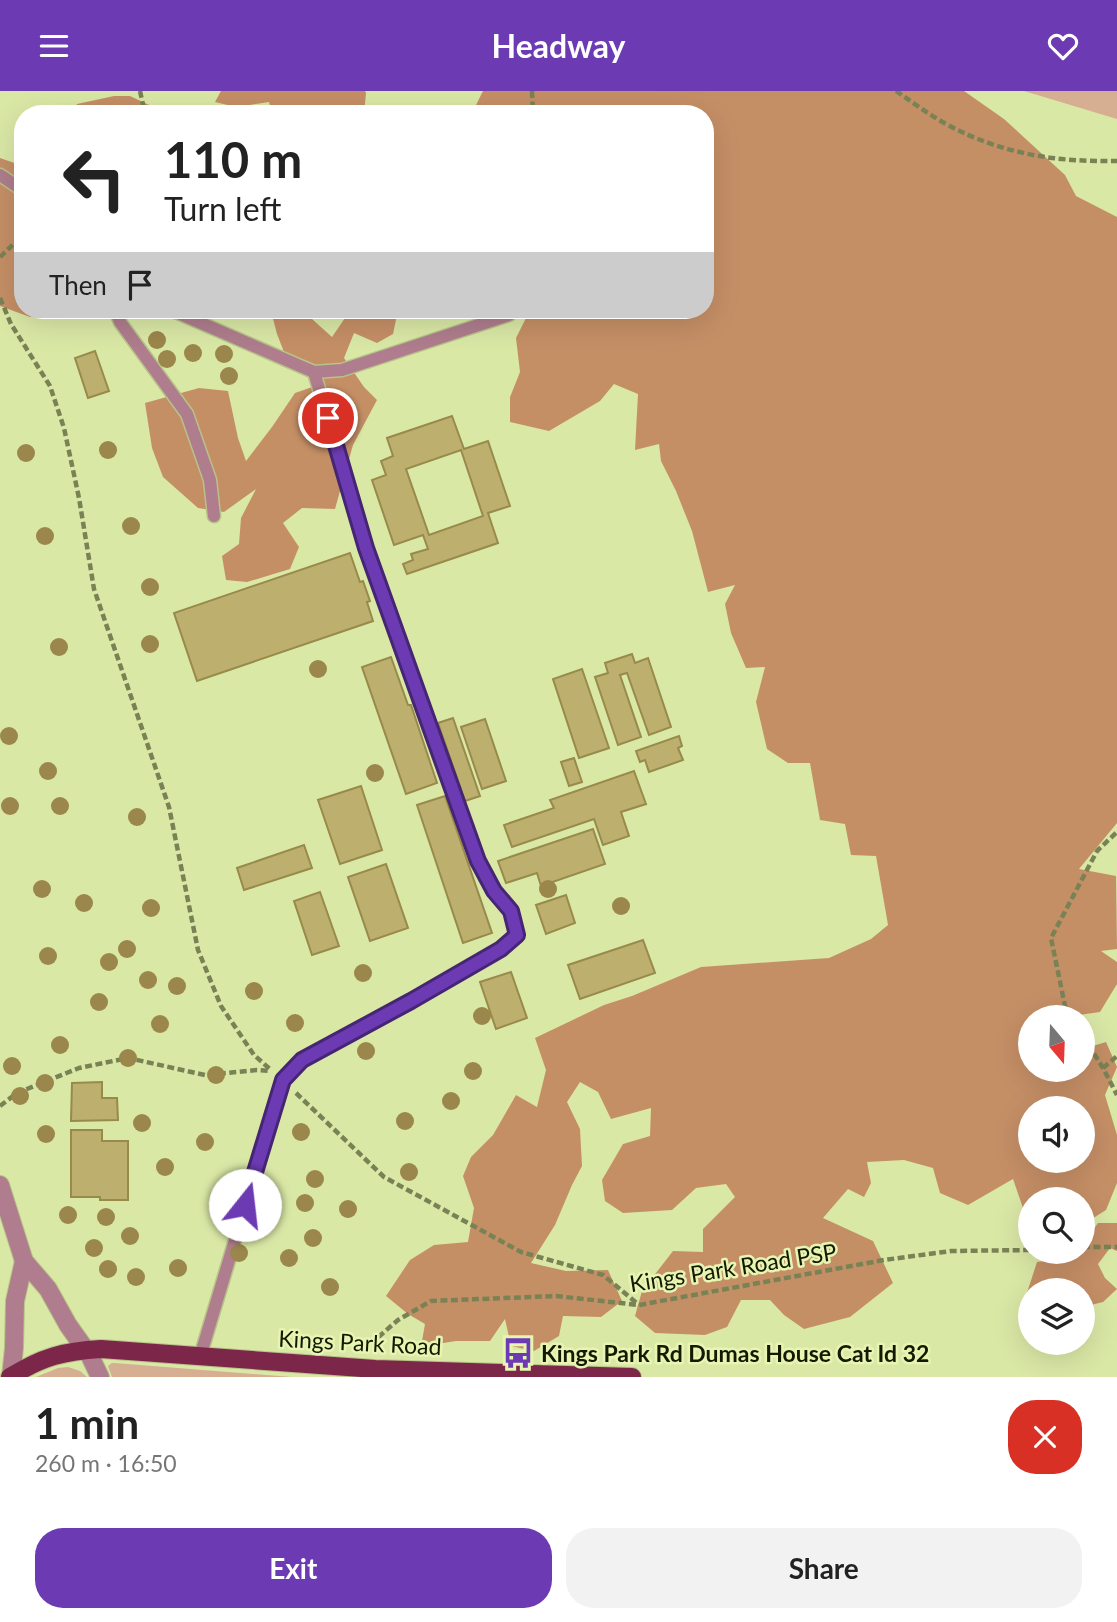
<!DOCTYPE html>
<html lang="en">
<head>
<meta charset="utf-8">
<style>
  body { margin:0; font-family:Lato,sans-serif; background:#f2f2f2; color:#222; height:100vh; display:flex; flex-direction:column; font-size:26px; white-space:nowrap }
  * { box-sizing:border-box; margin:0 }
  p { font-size:23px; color:#767676 }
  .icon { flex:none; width:38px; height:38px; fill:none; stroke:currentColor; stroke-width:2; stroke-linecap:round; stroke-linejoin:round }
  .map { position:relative; height:1286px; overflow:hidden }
  .drawer { display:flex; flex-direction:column; background:#fff; flex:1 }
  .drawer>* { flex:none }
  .top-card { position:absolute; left:14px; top:14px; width:700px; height:214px; border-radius:28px; box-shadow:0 7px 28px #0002; background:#fff; color:#222; overflow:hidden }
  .needle { width:46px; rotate:161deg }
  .tools { position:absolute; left:1018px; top:914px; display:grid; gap:14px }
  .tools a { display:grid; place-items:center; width:77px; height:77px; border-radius:50%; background:#fff; box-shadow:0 7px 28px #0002; font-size:35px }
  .pin { position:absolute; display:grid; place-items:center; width:60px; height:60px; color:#fff; margin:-30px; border:4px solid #fff; border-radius:50%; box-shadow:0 2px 7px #0007 }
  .me { position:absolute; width:77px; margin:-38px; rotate:16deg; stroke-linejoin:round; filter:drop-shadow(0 0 5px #0008) }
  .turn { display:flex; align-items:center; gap:24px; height:147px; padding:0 35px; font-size:32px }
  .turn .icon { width:91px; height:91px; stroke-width:2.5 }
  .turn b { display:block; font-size:49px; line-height:60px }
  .then { display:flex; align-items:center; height:66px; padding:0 35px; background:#0003; gap:14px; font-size:26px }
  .round { display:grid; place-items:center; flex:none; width:74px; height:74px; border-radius:28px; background:#f2f2f2 }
  .summary { display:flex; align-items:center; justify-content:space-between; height:119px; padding:0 35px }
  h1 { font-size:42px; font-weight:700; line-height:52px }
  .primary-button { display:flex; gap:14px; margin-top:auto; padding:14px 35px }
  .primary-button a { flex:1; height:80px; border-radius:28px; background:#6c3bb3; color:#fff; font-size:28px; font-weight:700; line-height:80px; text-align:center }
  .primary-button a+a { background:#f2f2f2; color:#222 }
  header { display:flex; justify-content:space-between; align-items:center; height:91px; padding:0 35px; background:#6c3bb3; color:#fff; font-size:32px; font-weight:700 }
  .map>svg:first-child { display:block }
  .green { fill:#d6ae91 }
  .forest { fill:#c58f66; fill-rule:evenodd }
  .building { fill:#bdaf6d; stroke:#988a4a; stroke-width:2; fill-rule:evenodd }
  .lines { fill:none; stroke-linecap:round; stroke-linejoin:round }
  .lane-casing { stroke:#b7c388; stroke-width:15 }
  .street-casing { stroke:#b7c388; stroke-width:20 }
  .primary-casing { stroke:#b7c388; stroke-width:20 }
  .path { stroke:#798255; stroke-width:4.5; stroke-dasharray:7 3.5; stroke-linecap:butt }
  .lane { stroke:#af7d8d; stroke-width:12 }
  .street { stroke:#af7d8d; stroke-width:18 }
  .primary { stroke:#7c264a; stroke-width:18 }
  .tree { fill:#9b864b }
  .route-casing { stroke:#462674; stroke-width:18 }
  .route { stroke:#6c3bb3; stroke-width:12 }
  .labels { text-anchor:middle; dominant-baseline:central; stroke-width:5; stroke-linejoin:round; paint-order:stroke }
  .street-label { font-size:23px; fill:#151901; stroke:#e7f5b3 }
  .poi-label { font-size:23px; font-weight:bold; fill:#151901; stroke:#e7f5b3; text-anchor:start }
</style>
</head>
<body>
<header><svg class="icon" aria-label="menu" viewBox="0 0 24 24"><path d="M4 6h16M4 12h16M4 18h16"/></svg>Headway<svg class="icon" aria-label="heart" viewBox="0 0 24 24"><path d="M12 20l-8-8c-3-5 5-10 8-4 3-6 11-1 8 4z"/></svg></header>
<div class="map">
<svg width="1117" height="1286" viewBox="0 0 1117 1286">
  <rect width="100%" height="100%" fill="#dae8a6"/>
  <!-- green -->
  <g class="green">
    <polygon points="1024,0 1117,0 1117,28"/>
    <polygon points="112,1272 115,1272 292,1286 112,1286 108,1275"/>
    <polygon points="68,1276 80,1280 87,1286 36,1286 58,1277"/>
  </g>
  <!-- forest -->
  <g class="forest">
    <polygon points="221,0 365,0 366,2 364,23 272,23 269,11 236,16 215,11"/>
    <path d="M483 0H964L1004 28 1065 84 1076 105 1117 126V732L1079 778 1116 785 1117 858 1101 860 1117 871V893L1100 921 1065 926H1031V978H1083V958L1106 951 1117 976 1105 1004 1117 1044V1092L1106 1119 1087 1131 1083 1130V1108H1031V1120L1023 1117 1013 1088 968 1114 940 1102 933 1077 904 1069 867 1071 871 1092 864 1106 848 1098 823 1127 873 1150 893 1192 850 1226 804 1238 784 1224 770 1209H741L727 1236 705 1244 655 1242 635 1225 642 1200 673 1160 703 1161V1138L735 1106 726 1093 696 1097 672 1119 623 1122 605 1110 602 1089 623 1053 650 1045 651 1017 611 1028 598 1001 580 991 567 1011 580 1038 582 1075 572 1094 555 1134 531 1172 566 1180 608 1179 622 1210 601 1226 563 1225 559 1245 534 1260 511 1255 505 1228 490 1250H456L437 1253 422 1250 425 1233 408 1223 386 1205 410 1169 434 1154 468 1151 474 1117 463 1085 471 1066 493 1044 516 1004 537 1016 546 979 535 947 604 914 632 905 701 876 829 867 871 848 888 834 876 765 851 764 845 733 820 729 810 672H788L767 658 756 611 765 576 746 577 731 542 725 513 735 494 708 501 692 440 676 400 661 370 659 353 635 359 638 303 614 293 600 310 549 340 510 331V306L520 281 516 247 530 219H705V23H473V20ZM1031 1017H1083V1069H1031Z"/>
    <polygon points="114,5 130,5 164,21 165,23 72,23 77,13"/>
    <polygon points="0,67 23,75 23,219 70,219 67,222 30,226 0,215"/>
    <polygon points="279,219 302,219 332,246 345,227 339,219 398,219 393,243 377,252 354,242 344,267 364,296 377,309 353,354 335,418 302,417 283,432 299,456 290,478 247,491 226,489 222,465 239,453 241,427 256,398 224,421 198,417 163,386 152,357 145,312 199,297 228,300 238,347 246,370 272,336 295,302 318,294 312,277 289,274 277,243 271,220"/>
    <path d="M1098 1132H1117V1160L1110 1157 1098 1173 1105 1187 1117 1198 1103 1211 1083 1216V1199H1031V1232L1023 1214 1037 1171C1051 1169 1068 1169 1079 1160H1083V1153Z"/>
  </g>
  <!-- building -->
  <g class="building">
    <polygon points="95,260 109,300 88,307 75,267"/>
    <path d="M452 325 464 358 488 350 510 415 488 422 498 452 407 483 403 473 413 469 411 463 428 458 423 444 394 454 372 389 386 384 381 370 393 365 387 347ZM461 359 483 425 429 444 406 378Z"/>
    <polygon points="350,462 360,491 363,490 370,510 367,511 373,530 197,590 174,522"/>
    <polygon points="632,563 635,572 648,567 671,636 649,644 627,582 620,584 641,646 618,654 595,586 608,582 605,572"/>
    <polygon points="391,566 408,614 411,614 437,692 406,703 362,576"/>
    <polygon points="582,578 609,657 579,667 553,588"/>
    <polygon points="453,627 480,705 465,710 438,632"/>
    <polygon points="485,628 506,690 482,698 461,636"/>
    <polygon points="679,645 682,655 678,657 683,669 649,681 645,669 640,671 636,660"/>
    <polygon points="574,667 582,691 569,695 561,671"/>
    <polygon points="634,680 646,713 621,721 629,745 603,754 594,728 512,756 504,734 554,717 550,709"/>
    <polygon points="361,695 382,759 340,773 318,709"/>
    <polygon points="445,705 492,842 463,852 417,714"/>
    <polygon points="593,738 605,773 541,795 537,782 506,792 498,770"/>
    <polygon points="304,754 312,777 244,799 237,777"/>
    <polygon points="386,773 408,837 370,850 348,786"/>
    <polygon points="320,801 339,855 312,864 294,810"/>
    <polygon points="566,804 575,832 546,843 536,814"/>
    <polygon points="643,849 655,882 580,908 568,874"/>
    <polygon points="511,881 527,927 496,938 480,891"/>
    <polygon points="102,991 102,1007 117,1007 118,1029 71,1030 72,992"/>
    <polygon points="71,1039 102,1039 102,1050 128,1050 128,1109 100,1109 100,1106 71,1106"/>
  </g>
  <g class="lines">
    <defs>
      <g id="lane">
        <polyline points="0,84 18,96 23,103"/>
        <polyline points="115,219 120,231 187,323 210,389 214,425"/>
        <polyline points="171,219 314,281 342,279 509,224"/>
        <polyline points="200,1266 283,989 302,969 411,910 501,858 517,844 511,820 494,800 478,770 366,457 314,281"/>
      </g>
      <g id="street">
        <polyline points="0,1094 24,1170 48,1198 68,1234 90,1265 100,1286"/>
        <polyline points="11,1286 14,1257 15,1210 24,1170"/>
      </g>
      <path id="primary" d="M10 1286C42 1266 64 1260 101 1258L375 1278 632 1286"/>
    </defs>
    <!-- lane casing -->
    <use href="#lane" class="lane-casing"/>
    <!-- street casing -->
    <use href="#street" class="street-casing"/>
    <!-- primary casing -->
    <use href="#primary" class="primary-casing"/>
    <!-- path -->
    <g class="path">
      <polyline points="140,0 145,23"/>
      <polyline points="532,0 533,23"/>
      <path d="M896 0C912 11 928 23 946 33 1002 63 1054 71 1117 70"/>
      <polyline points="0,166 23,144"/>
      <polyline points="0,207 11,233 50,295 64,337 79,407 94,498 169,716 198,859 221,915 254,964 271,979"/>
      <polyline points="1071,926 1065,915 1051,847 1097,760 1117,741"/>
      <polyline points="1083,945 1103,977 1117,1004"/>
      <polyline points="1103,977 1117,965"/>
      <polyline points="296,1002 384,1086 521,1161 603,1184 639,1214"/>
      <polyline points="0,1015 17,1002 79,977 128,967 205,984 257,979 270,980"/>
      <polyline points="1083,1156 1117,1156"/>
      <polyline points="375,1255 375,1249 398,1229 431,1210 556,1205 639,1214 884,1169 951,1160 1031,1159"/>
    </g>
    <!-- lane -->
    <use href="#lane" class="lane"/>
    <!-- street -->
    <use href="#street" class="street"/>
    <!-- primary -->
    <use href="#primary" class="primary"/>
  </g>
  <!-- trees -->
  <g class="tree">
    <circle cx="157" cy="249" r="9"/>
    <circle cx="193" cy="262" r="9"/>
    <circle cx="224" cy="263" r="9"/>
    <circle cx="167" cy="268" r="9"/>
    <circle cx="229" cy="285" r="9"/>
    <circle cx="108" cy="359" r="9"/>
    <circle cx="26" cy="362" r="9"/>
    <circle cx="131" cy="435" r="9"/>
    <circle cx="45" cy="445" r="9"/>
    <circle cx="150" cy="496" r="9"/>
    <circle cx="150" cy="553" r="9"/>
    <circle cx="59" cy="556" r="9"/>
    <circle cx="318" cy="578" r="9"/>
    <circle cx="9" cy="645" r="9"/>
    <circle cx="48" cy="680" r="9"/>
    <circle cx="375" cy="682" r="9"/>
    <circle cx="10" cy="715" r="9"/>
    <circle cx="60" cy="715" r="9"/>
    <circle cx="137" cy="726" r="9"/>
    <circle cx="42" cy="798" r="9"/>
    <circle cx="548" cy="798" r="9"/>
    <circle cx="84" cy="812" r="9"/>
    <circle cx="621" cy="815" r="9"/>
    <circle cx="151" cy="817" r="9"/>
    <circle cx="127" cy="858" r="9"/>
    <circle cx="48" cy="865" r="9"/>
    <circle cx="109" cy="871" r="9"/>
    <circle cx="363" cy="882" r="9"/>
    <circle cx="148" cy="889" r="9"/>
    <circle cx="177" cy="895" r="9"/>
    <circle cx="254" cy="900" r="9"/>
    <circle cx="99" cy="911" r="9"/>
    <circle cx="482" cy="925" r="9"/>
    <circle cx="295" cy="932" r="9"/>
    <circle cx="160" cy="933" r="9"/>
    <circle cx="60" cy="954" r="9"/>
    <circle cx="366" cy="960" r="9"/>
    <circle cx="128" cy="967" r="9"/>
    <circle cx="12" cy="975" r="9"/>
    <circle cx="473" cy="980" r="9"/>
    <circle cx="216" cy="984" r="9"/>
    <circle cx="45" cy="992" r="9"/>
    <circle cx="20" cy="1005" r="9"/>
    <circle cx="451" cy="1010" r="9"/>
    <circle cx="405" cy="1030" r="9"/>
    <circle cx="142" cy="1032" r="9"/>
    <circle cx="301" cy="1041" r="9"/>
    <circle cx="46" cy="1043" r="9"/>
    <circle cx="205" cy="1051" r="9"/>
    <circle cx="165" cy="1076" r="9"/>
    <circle cx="409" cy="1081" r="9"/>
    <circle cx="315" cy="1088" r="9"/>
    <circle cx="305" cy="1112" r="9"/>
    <circle cx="348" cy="1118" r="9"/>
    <circle cx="68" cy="1124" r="9"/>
    <circle cx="106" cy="1126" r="9"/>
    <circle cx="130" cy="1145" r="9"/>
    <circle cx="313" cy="1147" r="9"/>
    <circle cx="94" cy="1157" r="9"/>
    <circle cx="239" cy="1162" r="9"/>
    <circle cx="289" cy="1167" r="9"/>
    <circle cx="178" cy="1177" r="9"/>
    <circle cx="108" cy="1178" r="9"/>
    <circle cx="136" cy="1186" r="9"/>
    <circle cx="330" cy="1196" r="9"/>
  </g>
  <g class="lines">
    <defs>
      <polyline id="route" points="245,1114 283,989 302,969 411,910 501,858 517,844 511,820 494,800 478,770 366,457 328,327"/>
    </defs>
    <!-- route casing -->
    <use href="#route" class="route-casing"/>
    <!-- route -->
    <use href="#route" class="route"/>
  </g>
  <!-- icons -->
  <defs>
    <symbol id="bus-bare" viewBox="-9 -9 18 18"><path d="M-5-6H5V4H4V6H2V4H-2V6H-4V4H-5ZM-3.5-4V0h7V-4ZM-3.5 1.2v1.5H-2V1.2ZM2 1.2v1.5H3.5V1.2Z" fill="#6c3bb3" stroke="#e7f5b3" stroke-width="2.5" paint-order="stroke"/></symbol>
  </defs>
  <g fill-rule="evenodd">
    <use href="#bus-bare" x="496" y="1240" width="44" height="44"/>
  </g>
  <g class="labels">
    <!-- street labels -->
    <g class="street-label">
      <text transform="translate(733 1176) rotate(-9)">Kings Park Road PSP</text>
      <text transform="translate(360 1251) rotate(3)">Kings Park Road</text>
    </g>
    <!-- poi labels -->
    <g class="poi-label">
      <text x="541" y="1262">Kings Park Rd Dumas House Cat Id 32</text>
    </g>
  </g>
</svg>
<div class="tools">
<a><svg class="needle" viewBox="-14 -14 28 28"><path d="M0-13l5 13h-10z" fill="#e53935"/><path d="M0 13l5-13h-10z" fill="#767676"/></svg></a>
<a><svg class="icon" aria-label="sound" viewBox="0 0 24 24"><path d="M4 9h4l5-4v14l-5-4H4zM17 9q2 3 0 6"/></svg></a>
<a><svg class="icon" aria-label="search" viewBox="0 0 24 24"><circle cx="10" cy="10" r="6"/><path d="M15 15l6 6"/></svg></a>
<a><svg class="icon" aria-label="layers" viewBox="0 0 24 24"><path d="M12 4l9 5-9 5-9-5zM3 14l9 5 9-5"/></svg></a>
</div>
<div class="pin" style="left:328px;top:327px;background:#d93025"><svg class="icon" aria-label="arrive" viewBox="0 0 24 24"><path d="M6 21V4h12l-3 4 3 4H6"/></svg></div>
<svg class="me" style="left:245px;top:1114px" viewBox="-20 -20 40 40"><circle r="19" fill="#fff"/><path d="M0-13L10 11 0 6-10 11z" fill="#6c3bb3"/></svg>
<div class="top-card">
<div class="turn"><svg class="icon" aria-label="left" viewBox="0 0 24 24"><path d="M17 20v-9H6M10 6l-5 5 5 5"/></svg><div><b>110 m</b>Turn left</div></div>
<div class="then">Then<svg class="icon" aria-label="arrive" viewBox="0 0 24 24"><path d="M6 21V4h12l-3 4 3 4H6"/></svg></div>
</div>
</div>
<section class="drawer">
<div class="summary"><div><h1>1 min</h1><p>260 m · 16:50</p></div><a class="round" style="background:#d93025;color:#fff"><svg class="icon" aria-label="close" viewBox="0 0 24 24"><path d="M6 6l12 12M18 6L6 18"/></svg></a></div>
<div class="primary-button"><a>Exit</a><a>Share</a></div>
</section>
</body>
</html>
